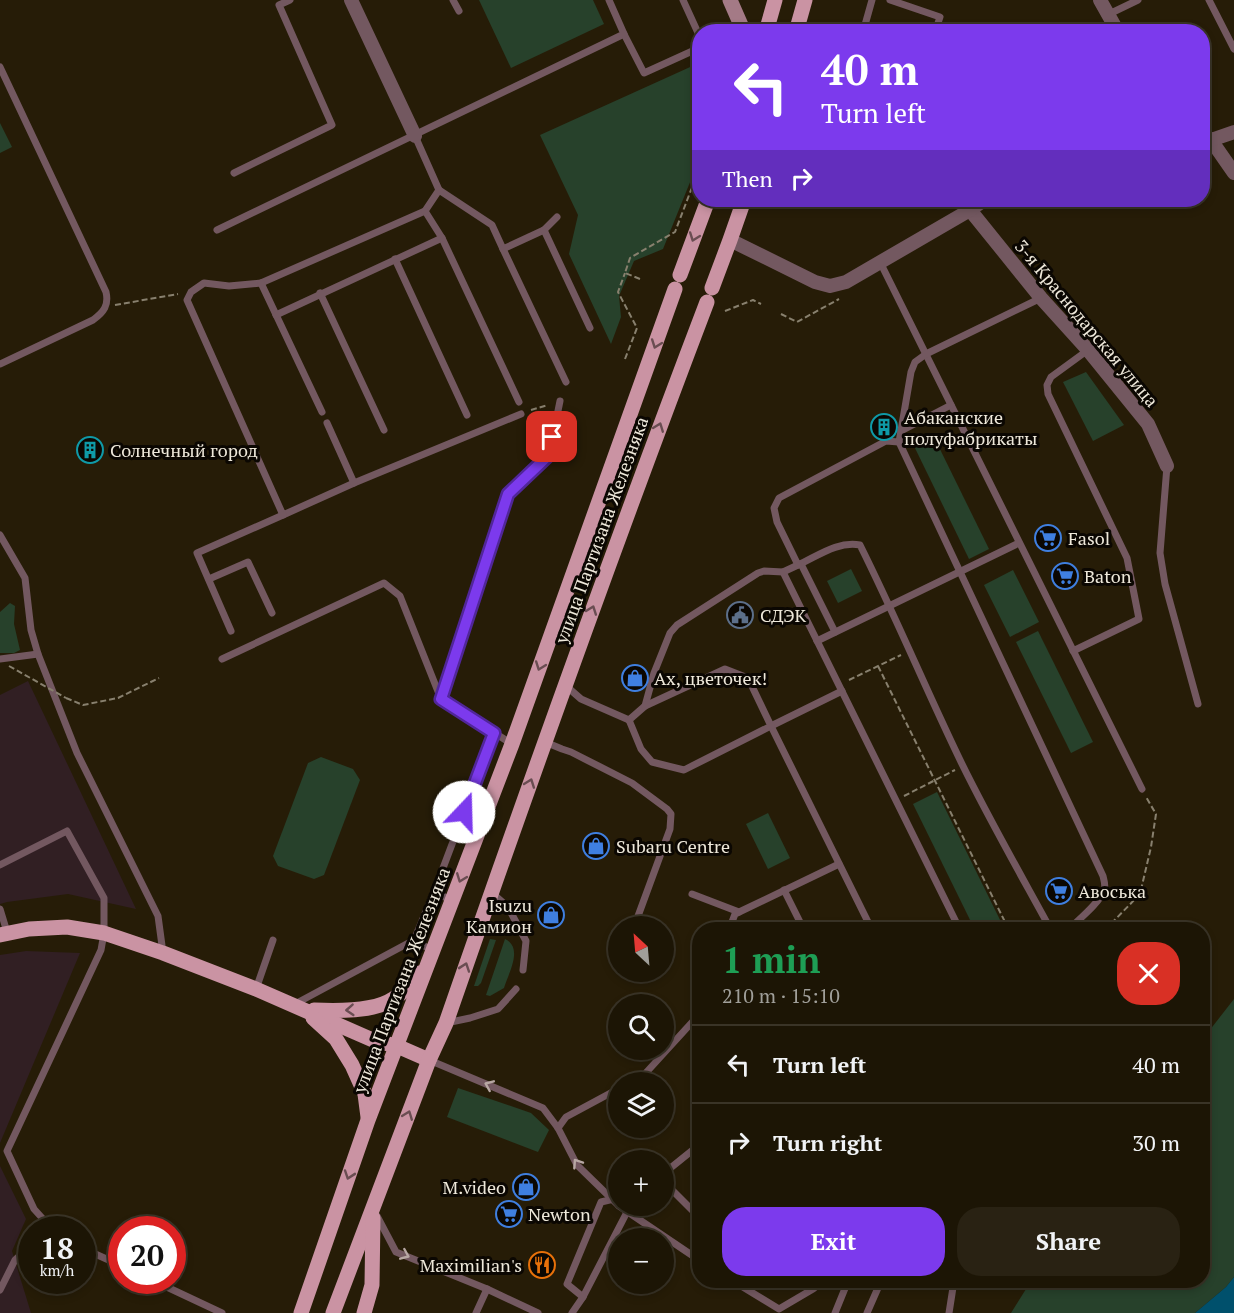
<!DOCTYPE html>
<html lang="en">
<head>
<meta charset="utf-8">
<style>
  body { margin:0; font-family:"PT Serif",serif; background:#292213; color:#f1f3f6; height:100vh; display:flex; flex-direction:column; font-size:22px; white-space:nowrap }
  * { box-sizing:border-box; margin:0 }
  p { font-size:20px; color:#a09f9a }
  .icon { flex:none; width:33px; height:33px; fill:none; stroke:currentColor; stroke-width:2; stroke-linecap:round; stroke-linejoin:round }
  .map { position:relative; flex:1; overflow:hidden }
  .details { position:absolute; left:692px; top:922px; width:518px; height:366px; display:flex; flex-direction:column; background:#1c1505; border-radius:24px; box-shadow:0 3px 9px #0003,0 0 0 2px #3a3427 }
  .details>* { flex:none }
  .top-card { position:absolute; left:692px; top:24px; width:518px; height:183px; border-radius:24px; box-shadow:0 3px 9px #0003,0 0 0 2px #3a3427; background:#7c3aed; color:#fff; overflow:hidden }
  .needle { width:39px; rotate:334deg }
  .buttons { position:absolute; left:608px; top:916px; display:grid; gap:12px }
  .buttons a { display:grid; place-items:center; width:66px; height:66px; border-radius:50%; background:#1c1505; box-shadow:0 3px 9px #0003,0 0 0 2px #3a3427; font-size:30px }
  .speed { position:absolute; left:18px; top:1216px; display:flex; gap:12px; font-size:30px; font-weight:700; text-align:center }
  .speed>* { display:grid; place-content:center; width:78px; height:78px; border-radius:50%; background:#1c1505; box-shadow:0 3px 9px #0003,0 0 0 2px #3a3427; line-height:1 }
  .speed small { font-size:15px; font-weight:400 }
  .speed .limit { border:9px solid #d22; background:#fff; color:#111 }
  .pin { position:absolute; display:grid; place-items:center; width:51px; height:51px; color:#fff; margin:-26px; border-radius:12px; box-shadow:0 3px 9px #0006 }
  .me { position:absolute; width:66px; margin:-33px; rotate:21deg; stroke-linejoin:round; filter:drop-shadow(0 0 4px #0008) }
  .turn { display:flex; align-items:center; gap:21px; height:126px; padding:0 30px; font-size:27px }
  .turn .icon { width:78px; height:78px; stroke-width:2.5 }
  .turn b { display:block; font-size:42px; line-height:51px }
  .then { display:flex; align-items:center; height:57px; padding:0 30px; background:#0003; gap:12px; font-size:22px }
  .round { display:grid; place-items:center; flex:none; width:63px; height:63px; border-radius:24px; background:#292213 }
  .summary { display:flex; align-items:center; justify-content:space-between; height:102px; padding:0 30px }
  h1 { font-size:36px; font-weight:700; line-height:45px; color:#1e9e55 }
  .primary-button { display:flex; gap:12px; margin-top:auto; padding:12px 30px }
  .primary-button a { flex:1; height:69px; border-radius:24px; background:#7c3aed; color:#fff; font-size:24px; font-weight:700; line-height:69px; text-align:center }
  .primary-button a+a { background:#292213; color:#f1f3f6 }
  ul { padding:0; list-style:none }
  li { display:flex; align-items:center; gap:18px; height:78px; padding:0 30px; border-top:2px solid #3a3427 }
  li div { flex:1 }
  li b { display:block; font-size:22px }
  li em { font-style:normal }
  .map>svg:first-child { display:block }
  .commercial { fill:#311f23 }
  .green { fill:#27412b }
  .water { fill:#00506c }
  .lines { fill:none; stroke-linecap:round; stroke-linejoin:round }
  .path { stroke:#88806e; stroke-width:2; stroke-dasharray:6 3; stroke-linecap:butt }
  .service { stroke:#735860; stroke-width:7 }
  .minor { stroke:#735860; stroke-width:14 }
  .secondary { stroke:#a47a86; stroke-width:15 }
  .primary { stroke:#ca93a3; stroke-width:15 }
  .path-bridge { stroke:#88806e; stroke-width:2; stroke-dasharray:6 3; stroke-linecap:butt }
  .oneway { stroke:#6a4d52 }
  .oneway2 { stroke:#b7a7a3 }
  .route-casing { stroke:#51269a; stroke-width:15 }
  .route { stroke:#7c3aed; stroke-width:10 }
  .labels { text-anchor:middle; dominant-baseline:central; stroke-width:6; stroke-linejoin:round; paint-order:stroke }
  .street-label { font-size:18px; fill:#eee8da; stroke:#0b0702 }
  .poi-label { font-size:18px; fill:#eee8da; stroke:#0b0702; text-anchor:start }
</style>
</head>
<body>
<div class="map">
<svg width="1234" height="1313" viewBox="0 0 1234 1313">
  <rect width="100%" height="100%" fill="#261c07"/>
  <!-- commercial -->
  <g class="commercial">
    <polygon points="28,681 136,909 68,894 7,902 0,904 0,695"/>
    <polygon points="26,951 80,953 0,1143 0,955"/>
    <polygon points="0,1166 26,1219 12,1251 31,1313 0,1313"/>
  </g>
  <!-- green -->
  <g class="green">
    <polygon points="479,0 593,0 604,24 511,68"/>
    <polygon points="699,63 699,160 663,249 634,261 619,296 621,317 611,344 569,254 578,215 540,135"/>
    <polygon points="0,123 12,147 0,153"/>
    <polygon points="1086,372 1124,425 1093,441 1063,382"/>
    <polygon points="933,435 989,549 969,559 913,444"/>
    <polygon points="851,569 862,591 838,603 827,581"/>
    <polygon points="1013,570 1039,622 1010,637 984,585"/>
    <polygon points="10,603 15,606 14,624 20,650 14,653 0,653 0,612"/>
    <polygon points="1038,631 1093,742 1071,753 1016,642"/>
    <polygon points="321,757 353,769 360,780 324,875 314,879 278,866 273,856 308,763"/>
    <polygon points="937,792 1005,930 975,930 913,804"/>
    <polygon points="768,813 790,858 768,869 746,824"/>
    <polygon points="490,939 496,940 481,983 478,986 474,986"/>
    <path d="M505 939C524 948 508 974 504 988L490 996 486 995Z"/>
    <polygon points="1234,999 1234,1277 1226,1287 1195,1313 1011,1313 1031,1281 1202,1281 1202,1040"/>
    <polygon points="458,1088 531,1113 549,1130 538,1152 447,1117"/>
  </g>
  <!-- water -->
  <polygon class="water" points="1234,1277 1234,1313 1195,1313 1226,1287"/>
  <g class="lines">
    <!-- path -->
    <g class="path">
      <polyline points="640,279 625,273 630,258 675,232 699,169"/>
      <polyline points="115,305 178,294"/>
      <polyline points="725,311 753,300 761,304"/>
      <polyline points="781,314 797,322 839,299"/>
      <polyline points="625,359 637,328 618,292 625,273"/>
      <polyline points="531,410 548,405"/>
      <polyline points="878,666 1009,930"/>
      <polyline points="849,680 901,655"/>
      <polyline points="66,698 83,705 118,698 159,678"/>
      <polyline points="904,796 955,770"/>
      <polyline points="1105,930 1140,894 1151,847 1156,814 1146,797"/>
    </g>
    <!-- service -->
    <g class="service">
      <polyline points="453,0 459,11"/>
      <polyline points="683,0 699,35"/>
      <polyline points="890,0 940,17 935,32"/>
      <polyline points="1209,0 1234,49"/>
      <polyline points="1107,15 1138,0"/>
      <polyline points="863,32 872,0"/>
      <polyline points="624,34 644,73 699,48"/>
      <path d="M0 67 106 292C109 305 104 312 93 320L0 364"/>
      <polyline points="415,136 439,190 425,211 261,283 229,286 204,283 191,292 187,300 283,515 354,483 521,414"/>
      <polyline points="234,173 332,125 279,5 290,0"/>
      <polyline points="439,190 492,225 503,249 544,230 557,217"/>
      <polyline points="425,211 442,238 519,402"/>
      <polyline points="217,230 624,34 609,0"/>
      <polyline points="544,230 590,328"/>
      <polyline points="503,249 566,382"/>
      <polyline points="395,259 467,415"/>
      <polyline points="880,262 1142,789"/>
      <polyline points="261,283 322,412"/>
      <polyline points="320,293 384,430"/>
      <path d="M1041 298 926 354 915 362 911 372 899 442 1103 876C1104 881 1106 885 1104 890 1100 903 1078 920 1068 930"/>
      <polyline points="276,315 442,238"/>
      <polyline points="327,423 354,483"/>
      <polyline points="901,431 951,405"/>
      <path d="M899 442 886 441 779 498 774 508 777 522 798 565C818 556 837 541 860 545 896 617 927 692 962 764 990 821 1021 875 1051 930"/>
      <polyline points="1167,466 1160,553 1165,584 1198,704"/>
      <polyline points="0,535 25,578 31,630 38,654 77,753 158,916 163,953"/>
      <polyline points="801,564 835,632"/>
      <polyline points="783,572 960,930"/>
      <polyline points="209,579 248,562 272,613"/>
      <polyline points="231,631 197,553 283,515"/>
      <polyline points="817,641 1019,543"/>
      <polyline points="1073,651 1139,619 1127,558 1048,394 1047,385 1051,377 1088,350"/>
      <polyline points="0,659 38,654"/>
      <polyline points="222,659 384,583 400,596 441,699"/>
      <polyline points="565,685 581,699 629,720 645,706 654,673 670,633 677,625 758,573 764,571 783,572 798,565"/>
      <polyline points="842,691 771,726 872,930"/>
      <polyline points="629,720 641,749 652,762 684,770 771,726 748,678 725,669 645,706"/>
      <polyline points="545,742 562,749 571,752 632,783 667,809 671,814 670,829 634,927"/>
      <polyline points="512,744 441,699 508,494 549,455 560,401"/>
      <polyline points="0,865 67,831 104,898 104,933 101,950 7,1151 34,1209 53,1230"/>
      <polyline points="784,890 804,930"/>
      <polyline points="434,892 453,901"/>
      <polyline points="493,894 508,907 526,941 523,970"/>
      <polyline points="692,894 739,912"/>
      <polyline points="0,909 7,932"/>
      <polyline points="729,930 735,914 839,864"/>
      <polyline points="414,940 433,951"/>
      <polyline points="256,989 273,940"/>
      <polyline points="295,1004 414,940 434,892 494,733"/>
      <polyline points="446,1023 470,1018 498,1009 516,989"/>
      <polyline points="429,1060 543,1108 558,1128 577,1165 618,1205"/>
      <polyline points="630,1083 643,1076 695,1019 699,1022"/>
      <polyline points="558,1128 566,1117 618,1089"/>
      <polyline points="663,1174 699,1145"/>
      <polyline points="663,1181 695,1213"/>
      <polyline points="619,1206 699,1260"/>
      <polyline points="377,1216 396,1252 487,1289 538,1313"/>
      <polyline points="82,1248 122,1266"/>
      <polyline points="154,1281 222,1313"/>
      <polyline points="733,1281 779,1309 813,1289 823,1281"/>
      <polyline points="0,1290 15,1260 32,1244"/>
      <polyline points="583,1297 567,1284 601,1202 618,1198"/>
      <polyline points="476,1313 487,1289"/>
      <polyline points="572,1313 583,1297 627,1212"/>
      <polyline points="835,1313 848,1281"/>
      <polyline points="867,1313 881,1281"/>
      <polyline points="949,1313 954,1281"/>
    </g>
    <!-- minor -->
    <g class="minor">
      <polyline points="351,0 415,136"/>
      <polyline points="1100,0 1118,32"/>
      <polyline points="1202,133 1211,140 1234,173"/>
      <polyline points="1211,140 1234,132"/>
      <polyline points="970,210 1041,298 1088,350 1148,424 1167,466"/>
      <polyline points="730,240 815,282 830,286 846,282 970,210 984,200"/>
    </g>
    <!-- secondary -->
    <polyline class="secondary" points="730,0 744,32"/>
    <!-- primary -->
    <g class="primary">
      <polyline points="766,32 775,0"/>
      <polyline points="796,32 805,0"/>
      <polyline points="680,275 708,200"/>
      <polyline points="712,288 730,240 744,200"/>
      <polyline points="0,935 29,929 67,927 104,933 163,953 256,989 375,1041 397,1046 429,1060"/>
      <path d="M314 1010C336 1011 374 1012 393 999 405 992 413 983 420 973"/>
      <polyline points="313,1018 336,1039 352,1065 365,1094 368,1117"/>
      <polyline points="301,1313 368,1120 512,744 675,289"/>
      <path d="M333 1313 429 1060 446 1023C530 781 616 541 707 302"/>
      <polyline points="364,1313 372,1285 373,1218"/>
    </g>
    <!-- path-bridge -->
    <polyline class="path-bridge" points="9,666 66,698"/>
  </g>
  <!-- one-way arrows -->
  <defs><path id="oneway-chevron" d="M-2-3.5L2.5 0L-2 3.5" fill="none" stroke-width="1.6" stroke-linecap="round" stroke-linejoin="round" transform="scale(1.5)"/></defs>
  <g class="oneway">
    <use href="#oneway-chevron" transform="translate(694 237) rotate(110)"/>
    <use href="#oneway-chevron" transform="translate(656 344) rotate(110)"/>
    <use href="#oneway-chevron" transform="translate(659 427) rotate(-69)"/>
    <use href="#oneway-chevron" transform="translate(592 610) rotate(-70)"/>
    <use href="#oneway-chevron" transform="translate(540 666) rotate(110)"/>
    <use href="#oneway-chevron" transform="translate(530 783) rotate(-70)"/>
    <use href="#oneway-chevron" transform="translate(461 878) rotate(111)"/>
    <use href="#oneway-chevron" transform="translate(465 967) rotate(-71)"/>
    <use href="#oneway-chevron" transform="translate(350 1010) rotate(176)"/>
    <use href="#oneway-chevron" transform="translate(408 1115) rotate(-69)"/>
    <use href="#oneway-chevron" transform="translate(349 1175) rotate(109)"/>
  </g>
  <g class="oneway2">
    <use href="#oneway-chevron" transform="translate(489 1085) rotate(-157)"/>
    <use href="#oneway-chevron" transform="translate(577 1163) rotate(-124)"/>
    <use href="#oneway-chevron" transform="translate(405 1255) rotate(23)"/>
  </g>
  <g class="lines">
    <defs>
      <polyline id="route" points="464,812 494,733 441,699 508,494 549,455 552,437"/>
    </defs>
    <!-- route casing -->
    <use href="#route" class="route-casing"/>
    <!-- route -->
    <use href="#route" class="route"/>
  </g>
  <!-- icons -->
  <defs>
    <symbol id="building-ring" viewBox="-11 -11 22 22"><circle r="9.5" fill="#0b0702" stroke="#0f9aa8" stroke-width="1.5"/><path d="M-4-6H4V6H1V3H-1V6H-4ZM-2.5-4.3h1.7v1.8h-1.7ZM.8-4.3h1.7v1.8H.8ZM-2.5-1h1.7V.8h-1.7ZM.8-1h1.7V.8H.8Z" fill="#0f9aa8"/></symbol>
    <symbol id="supermarket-ring" viewBox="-11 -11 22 22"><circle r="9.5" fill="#0b0702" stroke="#3f7fe0" stroke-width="1.5"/><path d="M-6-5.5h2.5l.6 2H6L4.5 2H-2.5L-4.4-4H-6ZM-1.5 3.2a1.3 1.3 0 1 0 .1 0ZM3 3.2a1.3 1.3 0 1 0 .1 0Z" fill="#3f7fe0"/></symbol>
    <symbol id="civic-ring" viewBox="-11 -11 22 22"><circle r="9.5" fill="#0b0702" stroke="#5c6f8a" stroke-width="1.5"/><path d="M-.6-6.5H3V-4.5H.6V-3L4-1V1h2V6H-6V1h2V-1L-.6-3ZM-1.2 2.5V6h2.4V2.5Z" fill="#5c6f8a"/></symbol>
    <symbol id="shop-ring" viewBox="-11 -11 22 22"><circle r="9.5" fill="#0b0702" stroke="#3f7fe0" stroke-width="1.5"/><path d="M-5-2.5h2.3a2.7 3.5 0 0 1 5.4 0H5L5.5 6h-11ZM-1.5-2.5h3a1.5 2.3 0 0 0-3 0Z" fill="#3f7fe0"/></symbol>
    <symbol id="restaurant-ring" viewBox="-11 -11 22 22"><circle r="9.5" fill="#0b0702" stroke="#e8710a" stroke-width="1.5"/><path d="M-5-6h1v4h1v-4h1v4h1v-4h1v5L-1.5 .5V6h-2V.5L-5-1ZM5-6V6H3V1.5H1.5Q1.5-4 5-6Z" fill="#e8710a"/></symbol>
  </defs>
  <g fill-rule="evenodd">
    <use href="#building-ring" x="869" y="412" width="30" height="30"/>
    <use href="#building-ring" x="75" y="435" width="30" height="30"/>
    <use href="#supermarket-ring" x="1033" y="523" width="30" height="30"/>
    <use href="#supermarket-ring" x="1050" y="561" width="30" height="30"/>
    <use href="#civic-ring" x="725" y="600" width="30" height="30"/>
    <use href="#shop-ring" x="620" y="663" width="30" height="30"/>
    <use href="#shop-ring" x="581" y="831" width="30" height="30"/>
    <use href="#supermarket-ring" x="1044" y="876" width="30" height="30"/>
    <use href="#shop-ring" x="536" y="900" width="30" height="30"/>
    <use href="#shop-ring" x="511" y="1172" width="30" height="30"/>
    <use href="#supermarket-ring" x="494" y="1199" width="30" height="30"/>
    <use href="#restaurant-ring" x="527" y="1250" width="30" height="30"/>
  </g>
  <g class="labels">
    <!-- street labels -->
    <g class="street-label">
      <text transform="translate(1087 323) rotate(50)">3-я Краснодарская улица</text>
      <text transform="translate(601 530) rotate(-70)">улица Партизана Железняка</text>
      <text transform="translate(401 980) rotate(-69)">улица Партизана Железняка</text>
    </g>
    <!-- poi labels -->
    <g class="poi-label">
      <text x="904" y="417">Абаканские<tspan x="904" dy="21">полуфабрикаты</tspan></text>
      <text x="110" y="450">Солнечный город</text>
      <text x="1068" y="538">Fasol</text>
      <text x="1084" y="576">Baton</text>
      <text x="760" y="615">СДЭК</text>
      <text x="654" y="678">Ах, цветочек!</text>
      <text x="616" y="846">Subaru Centre</text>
      <text x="1078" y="891">Авоська</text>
      <text x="532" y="905" text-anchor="end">Isuzu<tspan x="532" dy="21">Камион</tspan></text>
      <text x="506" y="1187" text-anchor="end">M.video</text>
      <text x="528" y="1214">Newton</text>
      <text x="522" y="1265" text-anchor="end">Maximilian's</text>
    </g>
  </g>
</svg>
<div class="buttons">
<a><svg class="needle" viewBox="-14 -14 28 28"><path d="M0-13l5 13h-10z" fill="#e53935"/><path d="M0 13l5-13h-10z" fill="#a09f9a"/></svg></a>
<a><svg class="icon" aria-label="search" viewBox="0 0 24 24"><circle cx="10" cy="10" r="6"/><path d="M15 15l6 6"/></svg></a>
<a><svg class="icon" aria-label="layers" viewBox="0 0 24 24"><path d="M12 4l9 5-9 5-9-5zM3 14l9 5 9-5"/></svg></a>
<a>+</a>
<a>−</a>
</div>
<div class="speed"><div>18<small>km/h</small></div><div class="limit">20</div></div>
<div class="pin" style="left:552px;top:437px;background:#d93025"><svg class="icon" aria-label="arrive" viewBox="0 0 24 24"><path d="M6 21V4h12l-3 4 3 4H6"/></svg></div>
<svg class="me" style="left:464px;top:812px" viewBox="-20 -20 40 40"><circle r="19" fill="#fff"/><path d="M0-13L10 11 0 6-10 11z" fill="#7c3aed"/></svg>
<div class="top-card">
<div class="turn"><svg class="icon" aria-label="left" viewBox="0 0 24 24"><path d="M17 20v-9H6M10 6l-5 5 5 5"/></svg><div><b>40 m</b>Turn left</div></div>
<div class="then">Then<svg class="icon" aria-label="right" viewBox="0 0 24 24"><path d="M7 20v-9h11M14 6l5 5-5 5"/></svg></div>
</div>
<section class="details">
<div class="summary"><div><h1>1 min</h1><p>210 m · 15:10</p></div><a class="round" style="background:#d93025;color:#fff"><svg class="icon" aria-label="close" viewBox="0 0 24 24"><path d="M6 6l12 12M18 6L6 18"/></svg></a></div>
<ul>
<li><svg class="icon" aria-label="left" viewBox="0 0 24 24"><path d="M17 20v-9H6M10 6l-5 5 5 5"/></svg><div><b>Turn left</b></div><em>40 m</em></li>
<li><svg class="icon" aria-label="right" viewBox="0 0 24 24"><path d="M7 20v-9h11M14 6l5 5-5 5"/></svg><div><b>Turn right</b></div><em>30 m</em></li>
</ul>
<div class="primary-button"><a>Exit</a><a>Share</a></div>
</section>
</div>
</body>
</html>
